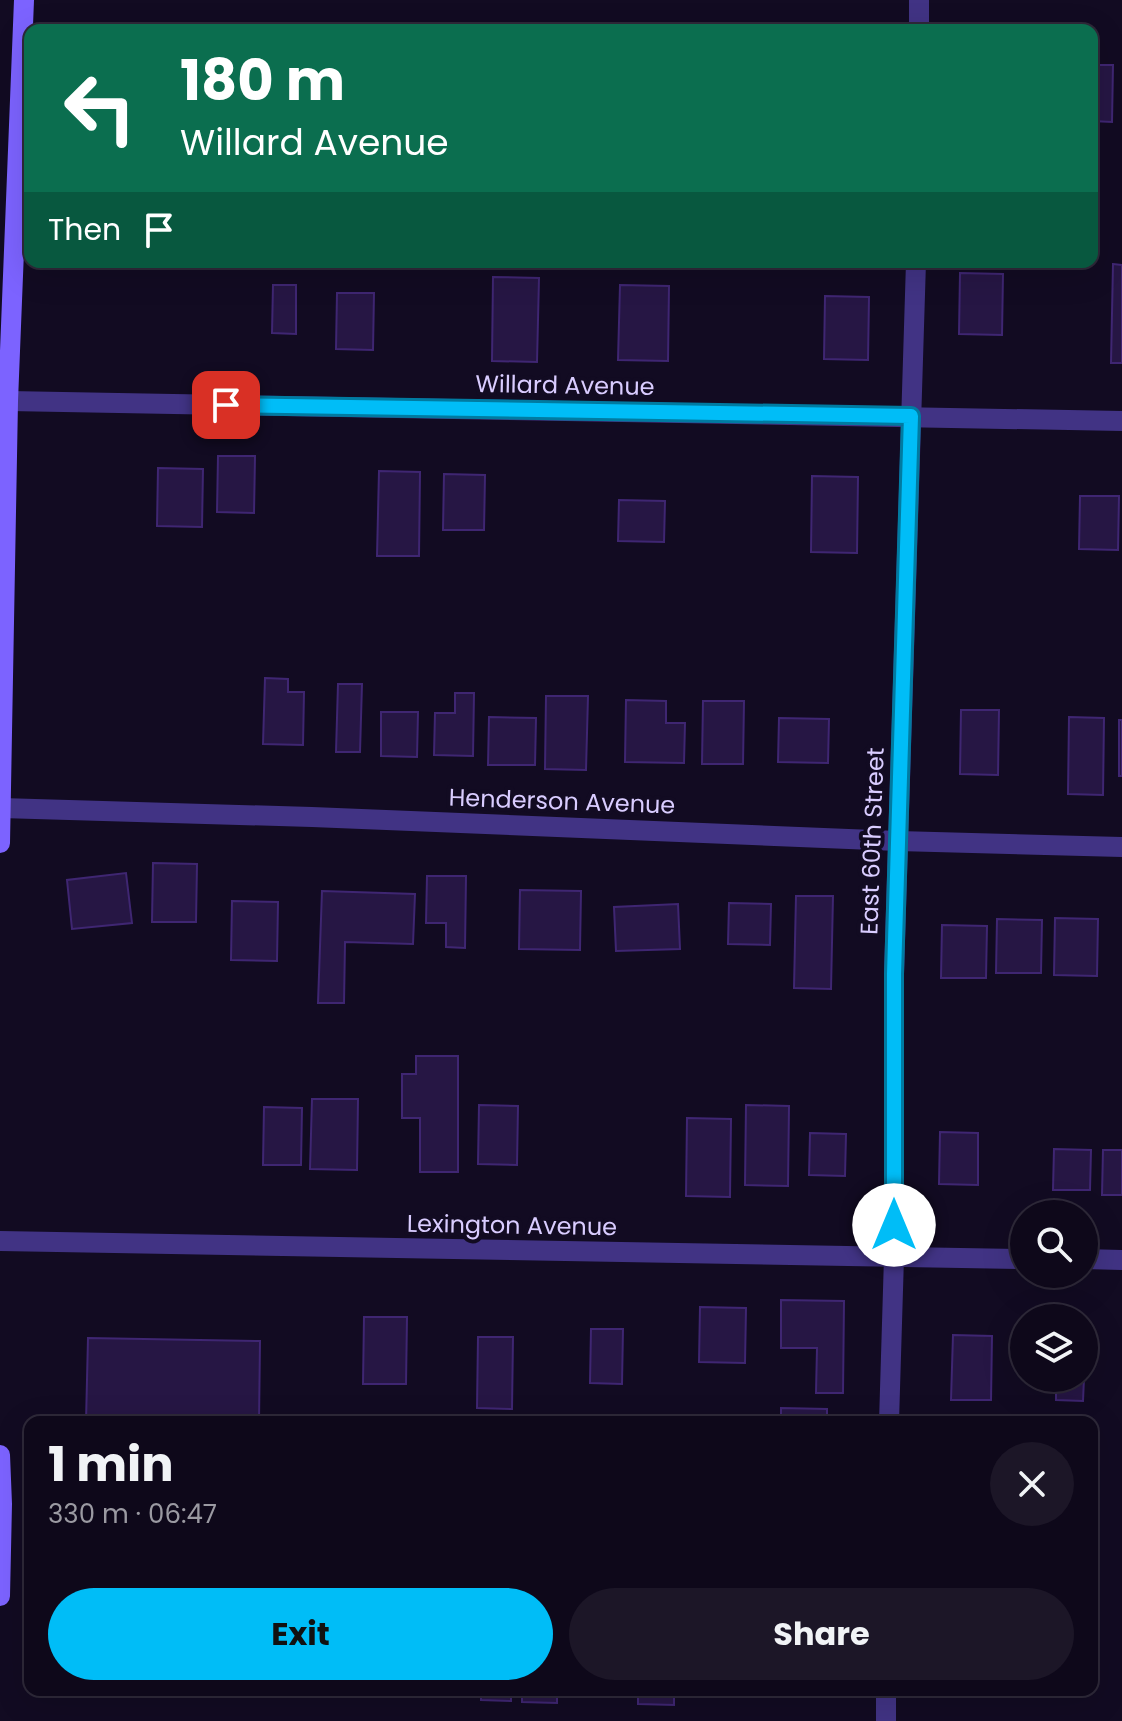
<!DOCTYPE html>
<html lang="en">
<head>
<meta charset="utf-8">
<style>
  body { margin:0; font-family:Poppins,sans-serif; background:#1c1627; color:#f1f3f6; height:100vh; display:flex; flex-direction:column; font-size:30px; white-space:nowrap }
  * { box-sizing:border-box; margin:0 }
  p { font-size:26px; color:#9b9aa2 }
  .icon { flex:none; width:44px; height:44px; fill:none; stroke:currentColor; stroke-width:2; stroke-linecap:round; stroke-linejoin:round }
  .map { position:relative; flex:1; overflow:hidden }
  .details { position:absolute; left:24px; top:1416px; width:1074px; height:280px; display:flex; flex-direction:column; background:#0e081a; border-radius:16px; box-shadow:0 8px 32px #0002,0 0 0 2px #2e2939 }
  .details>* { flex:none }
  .hud { position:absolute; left:24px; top:24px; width:1074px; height:244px; border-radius:16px; box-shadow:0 8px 32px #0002,0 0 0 2px #2e2939; background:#0b6e4f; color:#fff; overflow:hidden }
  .buttons { position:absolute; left:1010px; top:1200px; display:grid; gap:16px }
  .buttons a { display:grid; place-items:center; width:88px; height:88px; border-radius:50%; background:#0e081a; box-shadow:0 8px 32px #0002,0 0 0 2px #2e2939; font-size:40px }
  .pin { position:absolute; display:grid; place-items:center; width:68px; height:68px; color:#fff; margin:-34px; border-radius:16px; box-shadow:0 4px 12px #0006 }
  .me { position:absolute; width:88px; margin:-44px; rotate:0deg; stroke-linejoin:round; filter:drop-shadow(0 0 6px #0008) }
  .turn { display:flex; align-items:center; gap:28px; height:168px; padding:0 24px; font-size:36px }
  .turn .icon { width:104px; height:104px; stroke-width:2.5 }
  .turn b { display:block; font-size:56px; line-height:68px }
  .then { display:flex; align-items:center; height:76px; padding:0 24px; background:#0003; gap:16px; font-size:30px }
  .round { display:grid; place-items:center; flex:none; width:84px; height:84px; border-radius:42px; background:#1c1627 }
  .headline { display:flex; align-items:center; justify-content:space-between; height:136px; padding:0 24px }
  h1 { font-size:48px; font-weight:700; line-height:60px }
  .button { display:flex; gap:16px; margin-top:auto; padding:16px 24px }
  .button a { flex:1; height:92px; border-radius:48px; background:#00bdf7; color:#111; font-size:32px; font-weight:700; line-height:92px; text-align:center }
  .button a+a { background:#1c1627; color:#f1f3f6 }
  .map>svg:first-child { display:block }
  .building { fill:#261644; stroke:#3f2672; stroke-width:2 }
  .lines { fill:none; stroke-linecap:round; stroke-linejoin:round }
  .minor { stroke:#413384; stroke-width:20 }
  .secondary { stroke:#7c63ff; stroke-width:20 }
  .route-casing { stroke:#007ba1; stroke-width:20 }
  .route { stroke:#00bdf7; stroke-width:14 }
  .labels { text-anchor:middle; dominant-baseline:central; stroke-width:8; stroke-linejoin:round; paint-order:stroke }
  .street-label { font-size:24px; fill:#d9ccff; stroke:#120b22 }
</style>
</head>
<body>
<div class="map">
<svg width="1122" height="1721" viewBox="0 0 1122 1721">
  <rect width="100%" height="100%" fill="#120b22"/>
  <!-- building -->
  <g class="building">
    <polygon points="1092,65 1113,65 1112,122 1092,121"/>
    <polygon points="1113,264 1122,265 1122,363 1111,363"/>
    <polygon points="960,273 1003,274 1002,335 959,334"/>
    <polygon points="493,277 539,278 537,362 492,361"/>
    <polygon points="273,285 296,285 296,334 272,333"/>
    <polygon points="620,285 669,286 668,361 618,360"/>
    <polygon points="337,293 374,293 373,350 336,349"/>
    <polygon points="825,296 869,297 868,360 824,359"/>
    <polygon points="218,456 255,456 254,513 217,512"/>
    <polygon points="158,468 203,469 202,527 157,526"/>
    <polygon points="379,471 420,472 419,556 377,556"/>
    <polygon points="444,474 485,475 484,530 443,530"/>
    <polygon points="812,476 858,477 857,553 811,552"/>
    <polygon points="1080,496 1119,496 1118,550 1079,549"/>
    <polygon points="619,500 665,501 664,542 618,541"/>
    <polygon points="265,678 288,679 288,692 304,692 303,745 263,744"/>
    <polygon points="338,684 362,684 360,752 336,752"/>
    <polygon points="455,693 474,693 473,756 434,755 435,713 455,713"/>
    <polygon points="546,696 588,696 586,770 545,769"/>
    <polygon points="626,700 666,701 666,723 685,723 684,763 625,762"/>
    <polygon points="703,701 744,701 743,764 702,764"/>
    <polygon points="961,710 999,710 998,775 960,774"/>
    <polygon points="381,712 418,712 417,757 381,756"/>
    <polygon points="489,717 536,718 535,765 488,765"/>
    <polygon points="1069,717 1104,718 1103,795 1068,794"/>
    <polygon points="779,718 829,719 828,763 778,762"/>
    <rect x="1119" y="720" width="3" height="56"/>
    <polygon points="153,863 197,864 196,922 152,922"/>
    <polygon points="126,873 132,923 72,929 67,880"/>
    <polygon points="427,876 466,876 465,948 446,947 446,923 426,923"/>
    <polygon points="520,890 581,891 580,950 519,949"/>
    <polygon points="322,891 415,894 413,944 345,942 344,1003 318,1003"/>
    <polygon points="796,896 833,896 831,989 794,988"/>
    <polygon points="232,901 278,902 277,961 231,960"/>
    <polygon points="729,903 771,904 770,945 728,944"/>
    <polygon points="678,904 680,949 616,951 614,907"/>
    <polygon points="1055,918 1098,919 1097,976 1054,975"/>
    <polygon points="997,919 1042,920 1041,973 996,973"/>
    <polygon points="942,925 987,926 986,978 941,978"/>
    <polygon points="416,1056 458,1056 458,1172 420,1172 420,1118 402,1118 402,1074 416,1074"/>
    <polygon points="312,1099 358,1099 357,1170 310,1169"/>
    <polygon points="479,1105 518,1106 517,1165 478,1164"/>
    <polygon points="746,1105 789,1106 788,1186 745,1185"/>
    <polygon points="264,1107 302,1108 301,1165 263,1165"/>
    <polygon points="687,1118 731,1119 730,1197 686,1196"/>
    <polygon points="940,1132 978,1133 978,1185 939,1184"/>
    <polygon points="810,1133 846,1134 845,1176 809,1175"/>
    <polygon points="1054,1149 1091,1150 1090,1190 1053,1190"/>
    <polygon points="1103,1150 1122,1150 1122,1195 1102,1195"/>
    <polygon points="781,1300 844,1301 843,1393 816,1393 817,1348 781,1348"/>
    <polygon points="700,1307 746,1308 745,1363 699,1362"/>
    <polygon points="364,1317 407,1317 406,1384 363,1384"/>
    <polygon points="591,1329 623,1329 622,1384 590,1383"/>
    <polygon points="953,1335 992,1336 991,1400 951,1400"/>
    <polygon points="478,1337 513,1337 512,1409 477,1408"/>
    <polygon points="88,1338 260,1341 259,1422 86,1422"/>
    <polygon points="1056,1378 1084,1378 1083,1401 1056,1400"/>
    <polygon points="781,1408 827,1409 827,1422 781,1422"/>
    <polygon points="481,1690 511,1690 511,1701 481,1700"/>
    <polygon points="522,1690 557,1690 557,1703 522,1702"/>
    <polygon points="638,1690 674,1690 674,1705 638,1704"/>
  </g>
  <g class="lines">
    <!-- minor -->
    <g class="minor">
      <polyline points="919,30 919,0"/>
      <polyline points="8,401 1122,421"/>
      <polyline points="1,808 312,817 898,841 1122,847"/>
      <polyline points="0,1241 1024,1259"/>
      <polyline points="1084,1259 1122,1260"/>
      <polyline points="889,1422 894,1257 894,974 916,262"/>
      <polyline points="886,1721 886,1690"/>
    </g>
    <!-- secondary -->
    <g class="secondary">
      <polyline points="0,843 8,401 24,0"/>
      <polyline points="0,1455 2,1504 0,1596"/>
    </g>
  </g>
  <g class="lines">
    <defs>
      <polyline id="route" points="226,405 911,416 894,974 894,1225"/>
    </defs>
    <!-- route casing -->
    <use href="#route" class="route-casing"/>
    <!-- route -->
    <use href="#route" class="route"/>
  </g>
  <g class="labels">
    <!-- street labels -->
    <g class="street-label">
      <text transform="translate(565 385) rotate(1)">Willard Avenue</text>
      <text transform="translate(562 801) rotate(2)">Henderson Avenue</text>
      <text transform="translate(872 841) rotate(-88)">East 60th Street</text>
      <text transform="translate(512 1225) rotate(1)">Lexington Avenue</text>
    </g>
  </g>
</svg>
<div class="buttons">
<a><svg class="icon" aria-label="search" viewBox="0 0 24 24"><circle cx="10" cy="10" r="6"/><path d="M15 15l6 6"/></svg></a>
<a><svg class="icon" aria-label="layers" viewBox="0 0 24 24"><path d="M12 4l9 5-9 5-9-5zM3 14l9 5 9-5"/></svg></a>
</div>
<div class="pin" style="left:226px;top:405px;background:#d93025"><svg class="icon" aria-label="arrive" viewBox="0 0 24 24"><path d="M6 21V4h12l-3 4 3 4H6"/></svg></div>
<svg class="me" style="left:894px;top:1225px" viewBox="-20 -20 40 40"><circle r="19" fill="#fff"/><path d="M0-13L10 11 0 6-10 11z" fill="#00bdf7"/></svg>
<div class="hud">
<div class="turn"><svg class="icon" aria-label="left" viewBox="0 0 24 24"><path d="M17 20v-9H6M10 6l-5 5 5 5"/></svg><div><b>180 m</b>Willard Avenue</div></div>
<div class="then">Then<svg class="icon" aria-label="arrive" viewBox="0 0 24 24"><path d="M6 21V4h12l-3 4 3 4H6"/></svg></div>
</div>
<section class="details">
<div class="headline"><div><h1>1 min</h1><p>330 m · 06:47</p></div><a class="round"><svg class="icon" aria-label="close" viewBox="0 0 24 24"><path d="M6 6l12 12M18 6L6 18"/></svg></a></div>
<div class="button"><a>Exit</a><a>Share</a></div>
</section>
</div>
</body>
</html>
